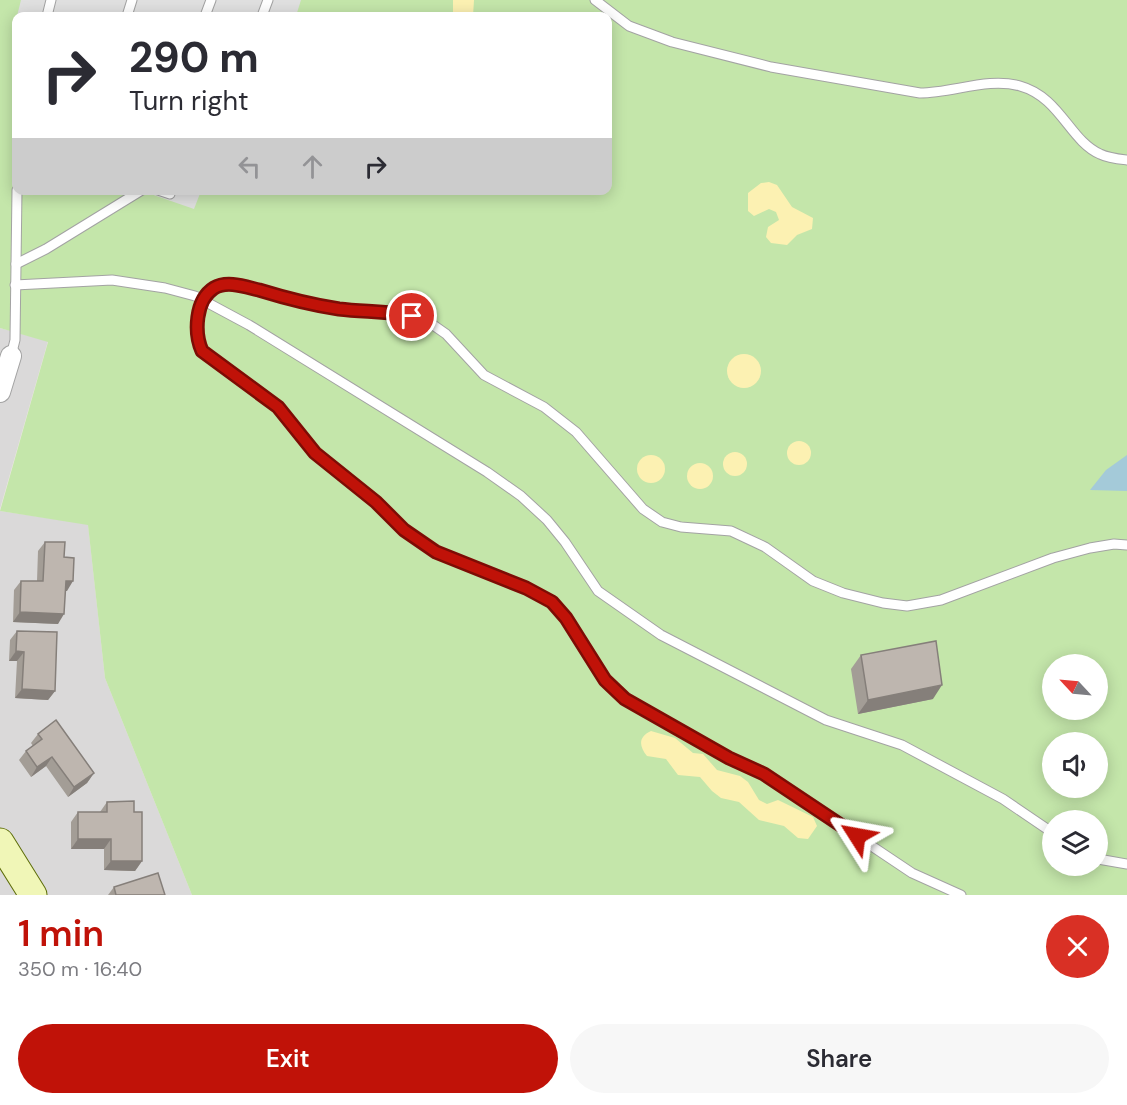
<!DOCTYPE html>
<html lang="en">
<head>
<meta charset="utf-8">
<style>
  body { margin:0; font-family:"DM Sans",sans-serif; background:#f7f7f7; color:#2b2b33; height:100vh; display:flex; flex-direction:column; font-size:22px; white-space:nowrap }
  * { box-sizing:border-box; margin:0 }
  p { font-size:20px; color:#7c7c81 }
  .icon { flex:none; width:33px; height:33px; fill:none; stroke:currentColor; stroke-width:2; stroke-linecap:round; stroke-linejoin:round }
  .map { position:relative; height:895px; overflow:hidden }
  .side { display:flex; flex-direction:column; background:#fff; flex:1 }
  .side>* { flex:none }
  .hud { position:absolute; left:12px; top:12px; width:600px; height:183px; border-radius:12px; box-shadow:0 3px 15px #0003; background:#fff; color:#2b2b33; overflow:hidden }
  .needle { width:39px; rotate:296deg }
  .fabs { position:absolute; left:1042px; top:654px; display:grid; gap:12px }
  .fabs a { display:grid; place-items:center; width:66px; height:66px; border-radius:50%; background:#fff; box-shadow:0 3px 15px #0003; font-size:30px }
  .pin { position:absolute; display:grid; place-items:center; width:51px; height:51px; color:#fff; margin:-26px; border:3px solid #fff; border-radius:50%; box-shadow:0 2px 6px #0007 }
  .me { position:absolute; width:66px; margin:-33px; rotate:304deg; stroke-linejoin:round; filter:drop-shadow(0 0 4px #0008) }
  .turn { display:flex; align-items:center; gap:21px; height:126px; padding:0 18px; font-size:27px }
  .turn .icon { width:78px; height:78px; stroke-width:2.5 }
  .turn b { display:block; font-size:42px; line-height:51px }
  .lanes { display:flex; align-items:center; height:57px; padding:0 18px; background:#0003; justify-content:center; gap:30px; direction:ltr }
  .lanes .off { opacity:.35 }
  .round { display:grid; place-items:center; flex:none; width:63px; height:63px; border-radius:32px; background:#f7f7f7 }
  .overview { display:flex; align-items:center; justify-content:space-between; height:102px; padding:0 18px }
  h1 { font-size:36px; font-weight:600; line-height:45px; color:#c01208 }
  .cta { display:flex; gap:12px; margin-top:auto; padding:12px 18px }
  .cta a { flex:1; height:69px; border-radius:36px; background:#c01208; color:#fff; font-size:24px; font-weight:600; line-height:69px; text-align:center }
  .cta a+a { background:#f7f7f7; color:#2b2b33 }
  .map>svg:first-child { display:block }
  .residential { fill:#dad9d9 }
  .grass { fill:#c4e6aa; fill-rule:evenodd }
  .sand { fill:#fcf1b2 }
  .parking { fill:#e0e0e0 }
  .water { fill:#a4cad9 }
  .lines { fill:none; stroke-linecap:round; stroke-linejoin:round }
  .lane-casing { stroke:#a3a3a3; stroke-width:11 }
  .street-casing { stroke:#a3a3a3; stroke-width:22 }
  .secondary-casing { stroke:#5d6d09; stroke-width:29 }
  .lane { stroke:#fff; stroke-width:9 }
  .street { stroke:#fff; stroke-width:20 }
  .secondary { stroke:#f0f6b7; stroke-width:27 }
  .wall { fill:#a39d96 }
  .shaded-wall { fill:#857f7a }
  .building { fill:#beb6af; stroke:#857f7a; stroke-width:1.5 }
  .route-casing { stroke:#7d0c05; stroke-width:15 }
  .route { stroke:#c01208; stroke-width:10 }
</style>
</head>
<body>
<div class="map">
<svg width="1127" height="895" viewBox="0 0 1127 895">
  <rect width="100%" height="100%" fill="#edeae2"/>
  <!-- residential -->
  <g class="residential">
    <polygon points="0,328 48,341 0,509"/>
    <polygon points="0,511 88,524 105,678 192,895 0,895"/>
  </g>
  <!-- grass -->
  <path class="grass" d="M0 0H1127V895H192L105 678 88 525 0 511 48 342 0 328ZM16 16H608V190H16ZM1053 664H1098V710H1053ZM1053 742H1098V788H1053ZM1053 820H1098V866H1053Z"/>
  <!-- sand -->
  <g class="sand">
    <polygon points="453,0 474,0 473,16 453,16"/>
    <polygon points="769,182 777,185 792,207 813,218 812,229 797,235 787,245 771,243 766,237 768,227 779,220 776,212 769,209 754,216 748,211 748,193 761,183"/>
    <circle cx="744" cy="371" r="17"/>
    <circle cx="799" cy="453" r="12"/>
    <circle cx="735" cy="464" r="12"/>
    <circle cx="651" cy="469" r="14"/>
    <circle cx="700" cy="476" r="13"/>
    <path d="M651 731 675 738 693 753 703 754 717 770 740 776 748 782 759 800 767 804 778 800 813 817 817 826 808 839 798 838 784 826 759 820 739 802 721 798 712 791 700 777 678 775 666 759 647 756C639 746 638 737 651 731Z"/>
  </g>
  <!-- parking -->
  <g class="parking">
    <polygon points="21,0 301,0 296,16 17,16"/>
    <polygon points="142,191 201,191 194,209"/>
  </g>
  <!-- water -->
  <polygon class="water" points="1127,455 1127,491 1090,490 1106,470"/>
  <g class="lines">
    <defs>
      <g id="lane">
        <path d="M595 0 629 26 672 42 771 67 920 93C953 93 988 77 1020 86 1060 97 1070 141 1100 154 1108 158 1118 159 1127 160"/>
        <polyline points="47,16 51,0"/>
        <polyline points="127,16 132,0"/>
        <polyline points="205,16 211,0"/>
        <polyline points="262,16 268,0"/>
        <polyline points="158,190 170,194 171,190"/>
        <polyline points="16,264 46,249 142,190"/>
        <polyline points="15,285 112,280 165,288 195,296 249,325 487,472 521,496 547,520 565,542 598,591 661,635 826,720 902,745 1003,799 1053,833"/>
        <polyline points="11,356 15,340 17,190"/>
        <polyline points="1098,859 1127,864"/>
        <path d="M961 895 912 873 764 774 729 758 625 699 605 680 566 618 552 602 526 588 437 552 404 530 376 502 315 453 278 407 202 351C191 328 199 306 215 288L237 284 289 299 340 309 398 313 426 320 446 334 484 375 544 407 576 432 643 509 662 522 681 527 731 531 765 547 813 581 843 593 883 603 907 606 941 600 1053 558 1090 548 1114 544 1127 545"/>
      </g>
      <polyline id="street" points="0,392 11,356"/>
      <polyline id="secondary" points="0,842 33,895"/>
    </defs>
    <!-- lane casing -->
    <use href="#lane" class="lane-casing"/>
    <!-- street casing -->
    <use href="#street" class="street-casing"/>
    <!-- secondary casing -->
    <use href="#secondary" class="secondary-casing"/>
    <!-- lane -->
    <use href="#lane" class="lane"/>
    <!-- street -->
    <use href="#street" class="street"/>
    <!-- secondary -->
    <use href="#secondary" class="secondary"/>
  </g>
  <!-- wall -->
  <g class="wall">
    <polygon points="45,542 64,557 67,591 65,591 58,624 13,622 14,590 21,581 37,581 38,551"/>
    <polygon points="17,631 55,691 48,700 15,698 17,661 9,661 10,640"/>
    <polygon points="861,655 933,699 858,714 851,669"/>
    <polygon points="38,734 94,773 87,783 68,797 46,766 31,777 19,760 26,751 33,746 31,743"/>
    <polygon points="107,802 134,812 142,861 135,871 104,870 104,849 71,849 71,822 78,812 100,812"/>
    <polygon points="114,887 165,895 108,895"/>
  </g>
  <!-- shaded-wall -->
  <g class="shaded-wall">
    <polygon points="66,581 73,581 67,591 59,591"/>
    <polygon points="20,612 64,614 58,624 13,622"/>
    <polygon points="16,651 24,652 17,661 9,661"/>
    <polygon points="942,685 933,699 858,714 868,700"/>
    <polygon points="22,689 55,691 48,700 15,698"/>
    <polygon points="52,757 46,766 31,777 37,767"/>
    <polygon points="94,773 87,783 68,797 74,787"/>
    <polygon points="78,839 111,839 104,849 71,849"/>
    <polygon points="111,861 142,861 135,871 104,870"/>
  </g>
  <!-- building -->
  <g class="building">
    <polygon points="45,542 65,542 64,557 74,558 73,581 66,581 64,614 20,612 21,581 43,581"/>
    <polygon points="17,631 57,632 55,691 22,689 24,652 16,651"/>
    <polygon points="936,641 942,685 868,700 861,655"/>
    <polygon points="56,720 94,773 74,787 52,757 37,767 26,751 42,739 38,734"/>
    <polygon points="134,801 134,812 142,812 142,861 111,861 111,839 78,839 78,812 107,812 107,802"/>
    <polygon points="158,873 165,895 116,895 114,887"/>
  </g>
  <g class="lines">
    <defs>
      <path id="route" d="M412 316C388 311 363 312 339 309 312 305 285 298 259 290 246 287 227 280 214 288 195 300 194 333 202 351L278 407 315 453 376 502 404 530 436 552 526 588 552 602 566 618 605 680 625 699 729 758 764 774 857 836"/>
    </defs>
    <!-- route casing -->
    <use href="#route" class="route-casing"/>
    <!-- route -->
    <use href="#route" class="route"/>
  </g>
</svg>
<div class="fabs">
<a><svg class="needle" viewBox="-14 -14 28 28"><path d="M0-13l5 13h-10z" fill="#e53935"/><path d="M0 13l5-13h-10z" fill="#7c7c81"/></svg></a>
<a><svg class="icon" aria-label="sound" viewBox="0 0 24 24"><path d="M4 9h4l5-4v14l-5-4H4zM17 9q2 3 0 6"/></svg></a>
<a><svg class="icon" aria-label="layers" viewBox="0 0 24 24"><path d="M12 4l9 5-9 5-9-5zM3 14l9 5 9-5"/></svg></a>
</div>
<div class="pin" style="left:412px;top:316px;background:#d93025"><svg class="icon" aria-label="arrive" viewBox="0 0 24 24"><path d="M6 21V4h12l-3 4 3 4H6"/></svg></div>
<svg class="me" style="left:857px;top:836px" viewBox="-20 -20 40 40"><path d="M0-17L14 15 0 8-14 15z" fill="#c01208" stroke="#fff" stroke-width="4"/></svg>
<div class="hud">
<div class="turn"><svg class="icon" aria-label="right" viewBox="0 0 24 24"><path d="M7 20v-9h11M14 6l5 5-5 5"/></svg><div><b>290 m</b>Turn right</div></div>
<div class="lanes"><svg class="icon off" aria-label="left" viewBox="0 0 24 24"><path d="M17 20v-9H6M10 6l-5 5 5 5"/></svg><svg class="icon off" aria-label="ahead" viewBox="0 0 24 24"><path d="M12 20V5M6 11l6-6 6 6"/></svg><svg class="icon" aria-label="right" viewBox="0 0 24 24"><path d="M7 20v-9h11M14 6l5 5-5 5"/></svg></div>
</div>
</div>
<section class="side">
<div class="overview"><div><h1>1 min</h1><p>350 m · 16:40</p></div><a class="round" style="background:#d93025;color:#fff"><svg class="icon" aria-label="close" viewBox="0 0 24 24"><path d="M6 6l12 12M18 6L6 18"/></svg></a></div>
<div class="cta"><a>Exit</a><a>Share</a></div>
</section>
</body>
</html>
